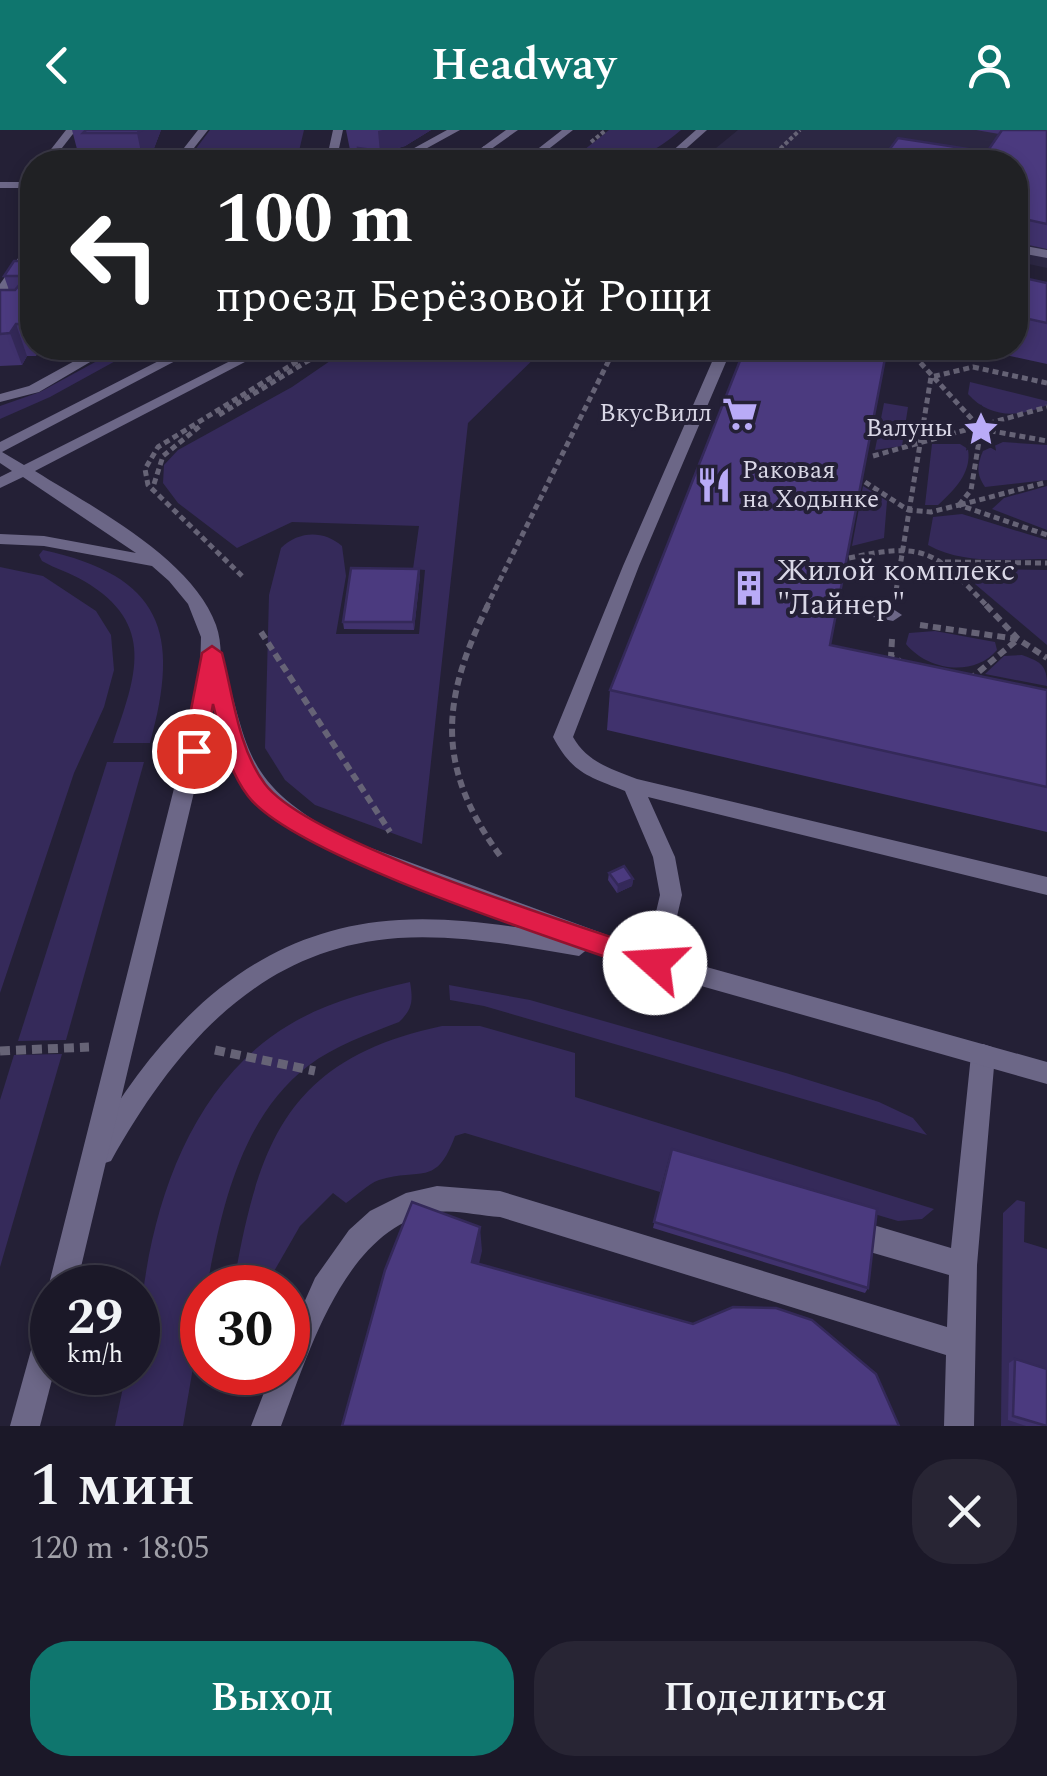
<!DOCTYPE html>
<html lang="ru">
<head>
<meta charset="utf-8">
<style>
  body { margin:0; font-family:Spectral,serif; background:#282534; color:#f1f3f6; height:100vh; display:flex; flex-direction:column; font-size:38px; white-space:nowrap }
  * { box-sizing:border-box; margin:0 }
  p { font-size:32px; color:#a0a0a8 }
  .icon { flex:none; width:55px; height:55px; fill:none; stroke:currentColor; stroke-width:2; stroke-linecap:round; stroke-linejoin:round }
  .map { position:relative; height:1296px; overflow:hidden }
  .sheet { display:flex; flex-direction:column; background:#1b1828; flex:1 }
  .sheet>* { flex:none }
  .banner { position:absolute; left:20px; top:20px; width:1008px; height:210px; border-radius:40px; box-shadow:0 5px 15px #0003,0 0 0 2px #393745; background:#202124; color:#fff; overflow:hidden }
  .speed { position:absolute; left:30px; top:1135px; display:flex; gap:20px; font-size:50px; font-weight:700; text-align:center }
  .speed>* { display:grid; place-content:center; width:130px; height:130px; border-radius:50%; background:#1b1828; box-shadow:0 5px 15px #0003,0 0 0 2px #393745; line-height:1 }
  .speed small { font-size:25px; font-weight:400 }
  .speed .limit { border:15px solid #d22; background:#fff; color:#111 }
  .pin { position:absolute; display:grid; place-items:center; width:85px; height:85px; color:#fff; margin:-42px; border:5px solid #fff; border-radius:50%; box-shadow:0 2px 10px #0007 }
  .me { position:absolute; width:110px; margin:-55px; rotate:289deg; stroke-linejoin:round; filter:drop-shadow(0 0 8px #0008) }
  .turn { display:flex; align-items:center; gap:35px; height:210px; padding:0 30px; font-size:45px }
  .turn .icon { width:130px; height:130px; stroke-width:2.5 }
  .turn b { display:block; font-size:70px; line-height:85px }
  .round { display:grid; place-items:center; flex:none; width:105px; height:105px; border-radius:40px; background:#282534 }
  .head { display:flex; align-items:center; justify-content:space-between; height:170px; padding:0 30px }
  h1 { font-size:60px; font-weight:600; line-height:75px }
  .button { display:flex; gap:20px; margin-top:auto; padding:20px 30px }
  .button a { flex:1; height:115px; border-radius:40px; background:#0f766e; color:#fff; font-size:40px; font-weight:600; line-height:115px; text-align:center }
  .button a+a { background:#282534; color:#f1f3f6 }
  header { display:flex; justify-content:space-between; align-items:center; height:130px; padding:0 30px; background:#0f766e; color:#fff; font-size:45px; font-weight:600 }
  .map>svg:first-child { display:block }
  .built { fill:#2c2743 }
  .green { fill:#352a5a }
  .lines { fill:none; stroke-linecap:round; stroke-linejoin:round }
  .path-far3 { stroke:#666376; stroke-width:4; stroke-dasharray:4 2.5; stroke-linecap:butt }
  .path-far2 { stroke:#666376; stroke-width:5; stroke-dasharray:6 4; stroke-linecap:butt }
  .path-far1 { stroke:#666376; stroke-width:6; stroke-dasharray:8 5; stroke-linecap:butt }
  .path { stroke:#666376; stroke-width:9; stroke-dasharray:10 6; stroke-linecap:butt }
  .service { fill:#6c6787; fill-rule:evenodd }
  .minor { fill:#6c6787; fill-rule:evenodd }
  .tertiary { fill:#6c6787; fill-rule:evenodd }
  .wall { fill:#40326d }
  .shaded-wall { fill:#342959 }
  .building { fill:#4b3a7f; stroke:#342959; stroke-width:2.5 }
  .route { fill:#e11d48; stroke:#92132f; stroke-width:2.5 }
  .labels { text-anchor:middle; dominant-baseline:central; stroke-width:8; stroke-linejoin:round; paint-order:stroke }
  .far-poi-label { font-size:25px; fill:#d9d7e6; stroke:#242036; text-anchor:end }
  .poi-label { font-size:30px; fill:#d9d7e6; stroke:#242036; text-anchor:start }
</style>
</head>
<body>
<header><svg class="icon" aria-label="back" viewBox="0 0 24 24"><path d="M15 5l-7 7 7 7"/></svg>Headway<svg class="icon" aria-label="person" viewBox="0 0 24 24"><circle cx="12" cy="8" r="4"/><path d="M4 21q1-7 8-7t8 7"/></svg></header>
<div class="map">
<svg width="1047" height="1296" viewBox="0 0 1047 1296">
  <rect width="100%" height="100%" fill="#242036"/>
  <!-- built -->
  <polygon class="built" points="738,0 1047,0 1047,138 1015,131 1015,32 699,32"/>
  <!-- green -->
  <g class="green">
    <polygon points="210,0 304,0 299,21 318,24 319,32 186,32"/>
    <path d="M609 0H681C640 35 620 33 569 32Z"/>
    <polygon points="121,218 139,218 50,267 0,289 0,276 40,262"/>
    <path d="M349 218H545L468 293 422 714 315 675 285 650 265 618 269 465 281 418C299 401 323 400 342 416L346 446 336 504H419L425 440 413 439 419 396 292 392 237 418 178 373 163 353 164 335 178 320 292 257Z"/>
    <path d="M970 252 1047 271V275C1019 288 989 288 968 264Z"/>
    <polygon points="884,273 908,277 902,316 875,320"/>
    <path d="M1003 312 1047 315V350L985 357C976 344 977 335 983 321Z"/>
    <path d="M932 314H960L968 319C972 343 954 360 938 375H925Z"/>
    <polygon points="863,356 887,371 884,408 852,416"/>
    <polygon points="1047,356 1047,400 992,379 1004,368"/>
    <path d="M962 384 1047 410V429C1009 429 963 435 928 415L933 387Z"/>
    <path d="M43 420C162 446 181 502 150 613H113C136 546 157 494 84 451 71 443 56 439 42 431L39 425Z"/>
    <polygon points="0,437 43,446 96,481 111,505 114,540 104,577 74,643 0,863"/>
    <polygon points="990,439 1047,440 1047,515 975,454 976,443"/>
    <path d="M935 501 995 512 997 520C973 548 927 540 906 514L909 503Z"/>
    <path d="M1022 525C1041 532 1047 535 1047 556L985 544 1004 526Z"/>
    <polygon points="107,632 144,632 66,910 18,911"/>
    <path d="M410 852C413 870 413 879 399 892 368 904 334 916 308 936 241 987 221 1080 207 1157L202 1158V1185L183 1296H115L126 1243 138 1242C138 1118 175 963 289 895 327 872 368 862 410 852Z"/>
    <polygon points="449,855 530,870 786,943 879,972 913,988 927,1005 484,876 450,870"/>
    <path d="M442 896H480L575 923V967L934 1079 922 1089 898 1091 670 1024 660 1062 465 1003 455 1006C436 1058 421 1037 379 1050 368 1054 356 1066 346 1073L333 1063 300 1096 265 1157 233 1158C258 1014 286 929 442 896Z"/>
    <polygon points="62,924 0,1137 0,970 14,925"/>
    <polygon points="1017,1070 1025,1072 1024,1112 1047,1119 1047,1296 1001,1296 1003,1083"/>
  </g>
  <g class="lines">
    <!-- path-far3 -->
    <g class="path-far3">
      <polyline points="591,12 606,0"/>
      <polyline points="766,32 800,0"/>
    </g>
    <!-- path-far2 -->
    <g class="path-far2">
      <polyline points="907,218 980,298"/>
      <polyline points="219,285 329,218"/>
      <polyline points="873,326 1047,277"/>
      <polyline points="865,352 908,380 931,382 959,375 1047,405"/>
      <polyline points="154,354 163,326 200,296"/>
      <polyline points="959,375 971,360 981,299 1047,311"/>
      <polyline points="960,375 1047,352"/>
      <path d="M849 428C927 411 935 422 989 478"/>
      <polyline points="945,432 1047,433"/>
      <polyline points="242,446 148,355 145,339 158,317 319,218"/>
      <polyline points="896,461 931,247 973,237 1047,253"/>
      <polyline points="486,478 615,218"/>
    </g>
    <!-- path-far1 -->
    <g class="path-far1">
      <path d="M488 475C440 572 436 638 501 727"/>
      <polyline points="986,475 1018,509 1047,528"/>
      <polyline points="920,495 1017,509"/>
      <polyline points="261,502 390,702"/>
      <polyline points="892,509 891,527 900,531"/>
      <polyline points="969,550 1017,510"/>
    </g>
    <!-- path -->
    <g class="path">
      <polyline points="215,920 315,941"/>
      <polyline points="0,921 89,917"/>
    </g>
    <!-- service -->
    <g class="service">
      <polygon points="66,0 76,0 51,32 41,32"/>
      <polygon points="198,0 208,0 183,32 173,32"/>
      <polygon points="333,0 343,0 338,23 407,22 447,0 460,0 409,28 337,29 336,32 326,32"/>
      <polygon points="696,0 707,0 671,32 660,32"/>
      <polygon points="483,16 491,16 505,32 495,32"/>
      <rect x="0" y="52" width="32" height="6"/>
      <path d="M28 114H32C32 134 19 156 0 163V154Z"/>
      <polygon points="1015,114 1047,120 1047,128 1015,122"/>
      <polygon points="98,218 114,218 39,262 0,272 0,264 29,256"/>
      <path d="M718 218H732L639 436 573 607C587 632 611 639 637 649L1047 747V765L648 667 675 727 682 765 666 833 663 840 655 843 647 840 644 833 660 765 653 727 625 661C588 646 573 644 553 607L623 436Z"/>
      <polygon points="834,468 893,479 902,485 893,491 828,478 825,474"/>
      <path d="M983 914 992 917 995 925 977 1135 974 1296H944L946 1225 500 1087C480 1086 458 1080 438 1082 346 1094 309 1222 281 1296H251L272 1242H288V1209L315 1148 349 1100 370 1081 406 1063 437 1056 500 1061 947 1197 949 1145 870 1122 860 1118 856 1108 860 1098 870 1094 951 1118 971 925 974 917Z"/>
    </g>
    <!-- minor -->
    <path class="minor" d="M212 517 221 523C250 627 244 652 344 708L656 823 1047 932V954L655 843 589 818 579 826C520 816 458 804 398 808 258 818 175 917 111 1031L102 1034 93 1031 89 1022 93 1013C162 895 254 798 399 790 447 787 496 794 544 801L330 720 269 681 251 662 236 638 203 523Z"/>
    <!-- tertiary -->
    <g class="tertiary">
      <polygon points="506,0 518,0 473,32 462,32"/>
      <polygon points="562,0 573,0 532,32 521,32"/>
      <path d="M184 218H200L2 322 24 335 256 218H272L35 341C92 377 192 428 216 495 227 526 216 564 210 595L76 1158H52V1168L48 1158 190 595 200 545 201 507 188 474 169 451 152 436 44 416 0 414V404L44 406 136 423 23 347 0 358V347L12 341 0 333V312Z"/>
      <polygon points="52,1181 54,1242 40,1296 10,1296 38,1195 42,1185"/>
    </g>
  </g>
  <!-- wall -->
  <g class="wall">
    <polygon points="72,0 161,0 151,26 143,32 91,32 89,23 78,23"/>
    <polygon points="346,0 431,0 405,16 386,22 401,24 401,32 347,32 358,25 358,21 350,20"/>
    <polygon points="976,0 1047,0 1047,119 1015,112 1015,32 987,22 999,4"/>
    <polygon points="32,131 32,218 41,218 36,226 27,226 22,235 0,236 0,160 9,160 4,146"/>
    <polygon points="1015,146 1047,153 1047,234 974,218 1015,218"/>
    <polygon points="420,446 414,500 344,499 343,492"/>
    <polygon points="830,515 1047,560 1047,702 607,600 610,560"/>
    <polygon points="609,743 633,749 632,756 617,763 608,750"/>
    <polygon points="672,1019 868,1158 865,1163 653,1098"/>
    <polygon points="1015,1229 1047,1296 1026,1296 1008,1290 1009,1233"/>
  </g>
  <!-- shaded-wall -->
  <g class="shaded-wall">
    <polygon points="142,0 161,0 151,26 143,32 137,3"/>
    <polygon points="383,0 431,0 405,16 380,23 378,1"/>
    <polygon points="401,24 401,32 388,32"/>
    <polygon points="31,184 32,188 32,214 25,194"/>
    <polygon points="16,194 27,226 22,235 10,203"/>
    <polygon points="419,439 420,446 414,500 413,492"/>
    <polygon points="633,749 632,756 617,763 618,755"/>
    <polygon points="480,1097 482,1121 474,1155 472,1132"/>
  </g>
  <!-- building -->
  <g class="building">
    <polygon points="86,0 142,0 137,3 83,3"/>
    <polygon points="1002,0 1047,0 1047,94 1015,87 1015,32 880,32 898,8 987,22"/>
    <polygon points="358,18 401,24 388,32 347,32 358,25"/>
    <polygon points="14,131 32,131 32,184 25,194 16,194 10,203 0,204 0,160 15,160 27,146 4,146"/>
    <polygon points="1015,146 1047,153 1047,193 1015,186"/>
    <polygon points="745,218 887,218 830,515 1047,560 1047,657 610,560"/>
    <polygon points="351,438 419,439 413,492 343,492"/>
    <polygon points="624,736 633,749 618,755 609,743"/>
    <polygon points="672,1019 877,1079 868,1158 654,1092"/>
    <polygon points="412,1072 480,1097 472,1132 693,1194 733,1177 776,1178 812,1190 876,1244 899,1296 342,1296 385,1140"/>
    <polygon points="1015,1229 1047,1239 1047,1296 1013,1286"/>
  </g>
  <!-- route -->
  <path class="route" d="M212 516 222 523C233 565 238 618 265 654 310 714 582 796 664 825L668 833 664 841 655 844C571 814 295 728 248 666 228 640 221 605 213 574L205 621 194 629 186 627 183 621 202 523Z"/>
  <!-- icons -->
  <defs>
    <symbol id="supermarket-bare" viewBox="-9 -9 18 18"><path d="M-6-5.5h2.5l.6 2H6L4.5 2H-2.5L-4.4-4H-6ZM-1.5 3.2a1.3 1.3 0 1 0 .1 0ZM3 3.2a1.3 1.3 0 1 0 .1 0Z" fill="#b9abf7" stroke="#242036" stroke-width="2.5" paint-order="stroke"/></symbol>
    <symbol id="sight-bare" viewBox="-9 -9 18 18"><path d="M0-6L1.8-2.2L6-1.7L2.9 1.2L3.7 5.4L0 3.3L-3.7 5.4L-2.9 1.2L-6-1.7L-1.8-2.2Z" fill="#b9abf7" stroke="#242036" stroke-width="2.5" paint-order="stroke"/></symbol>
    <symbol id="restaurant-bare" viewBox="-9 -9 18 18"><path d="M-5-6h1v4h1v-4h1v4h1v-4h1v5L-1.5 .5V6h-2V.5L-5-1ZM5-6V6H3V1.5H1.5Q1.5-4 5-6Z" fill="#b9abf7" stroke="#242036" stroke-width="2.5" paint-order="stroke"/></symbol>
    <symbol id="building-bare" viewBox="-9 -9 18 18"><path d="M-4-6H4V6H1V3H-1V6H-4ZM-2.5-4.3h1.7v1.8h-1.7ZM.8-4.3h1.7v1.8H.8ZM-2.5-1h1.7V.8h-1.7ZM.8-1h1.7V.8H.8Z" fill="#b9abf7" stroke="#242036" stroke-width="2.5" paint-order="stroke"/></symbol>
  </defs>
  <g fill-rule="evenodd">
    <use href="#supermarket-bare" x="715" y="259" width="50" height="50"/>
    <use href="#sight-bare" x="956" y="274" width="50" height="50"/>
    <use href="#restaurant-bare" x="689" y="330" width="50" height="50"/>
    <use href="#building-bare" x="724" y="433" width="50" height="50"/>
  </g>
  <g class="labels">
    <!-- far-poi labels -->
    <g class="far-poi-label">
      <text x="712" y="284">ВкусВилл</text>
      <text x="953" y="299">Валуны</text>
      <text x="742" y="341" text-anchor="start">Раковая<tspan x="742" dy="29">на Ходынке</tspan></text>
    </g>
    <!-- poi labels -->
    <g class="poi-label">
      <text x="777" y="441">Жилой комплекс<tspan x="777" dy="34">"Лайнер"</tspan></text>
    </g>
  </g>
</svg>
<div class="speed"><div>29<small>km/h</small></div><div class="limit">30</div></div>
<div class="pin" style="left:194px;top:621px;background:#d93025"><svg class="icon" aria-label="arrive" viewBox="0 0 24 24"><path d="M6 21V4h12l-3 4 3 4H6"/></svg></div>
<svg class="me" style="left:655px;top:833px" viewBox="-20 -20 40 40"><circle r="19" fill="#fff"/><path d="M0-13L10 11 0 6-10 11z" fill="#e11d48"/></svg>
<div class="banner">
<div class="turn"><svg class="icon" aria-label="left" viewBox="0 0 24 24"><path d="M17 20v-9H6M10 6l-5 5 5 5"/></svg><div><b>100 m</b>проезд Берёзовой Рощи</div></div>
</div>
</div>
<section class="sheet">
<div class="head"><div><h1>1 мин</h1><p>120 m · 18:05</p></div><a class="round"><svg class="icon" aria-label="close" viewBox="0 0 24 24"><path d="M6 6l12 12M18 6L6 18"/></svg></a></div>
<div class="button"><a>Выход</a><a>Поделиться</a></div>
</section>
</body>
</html>
